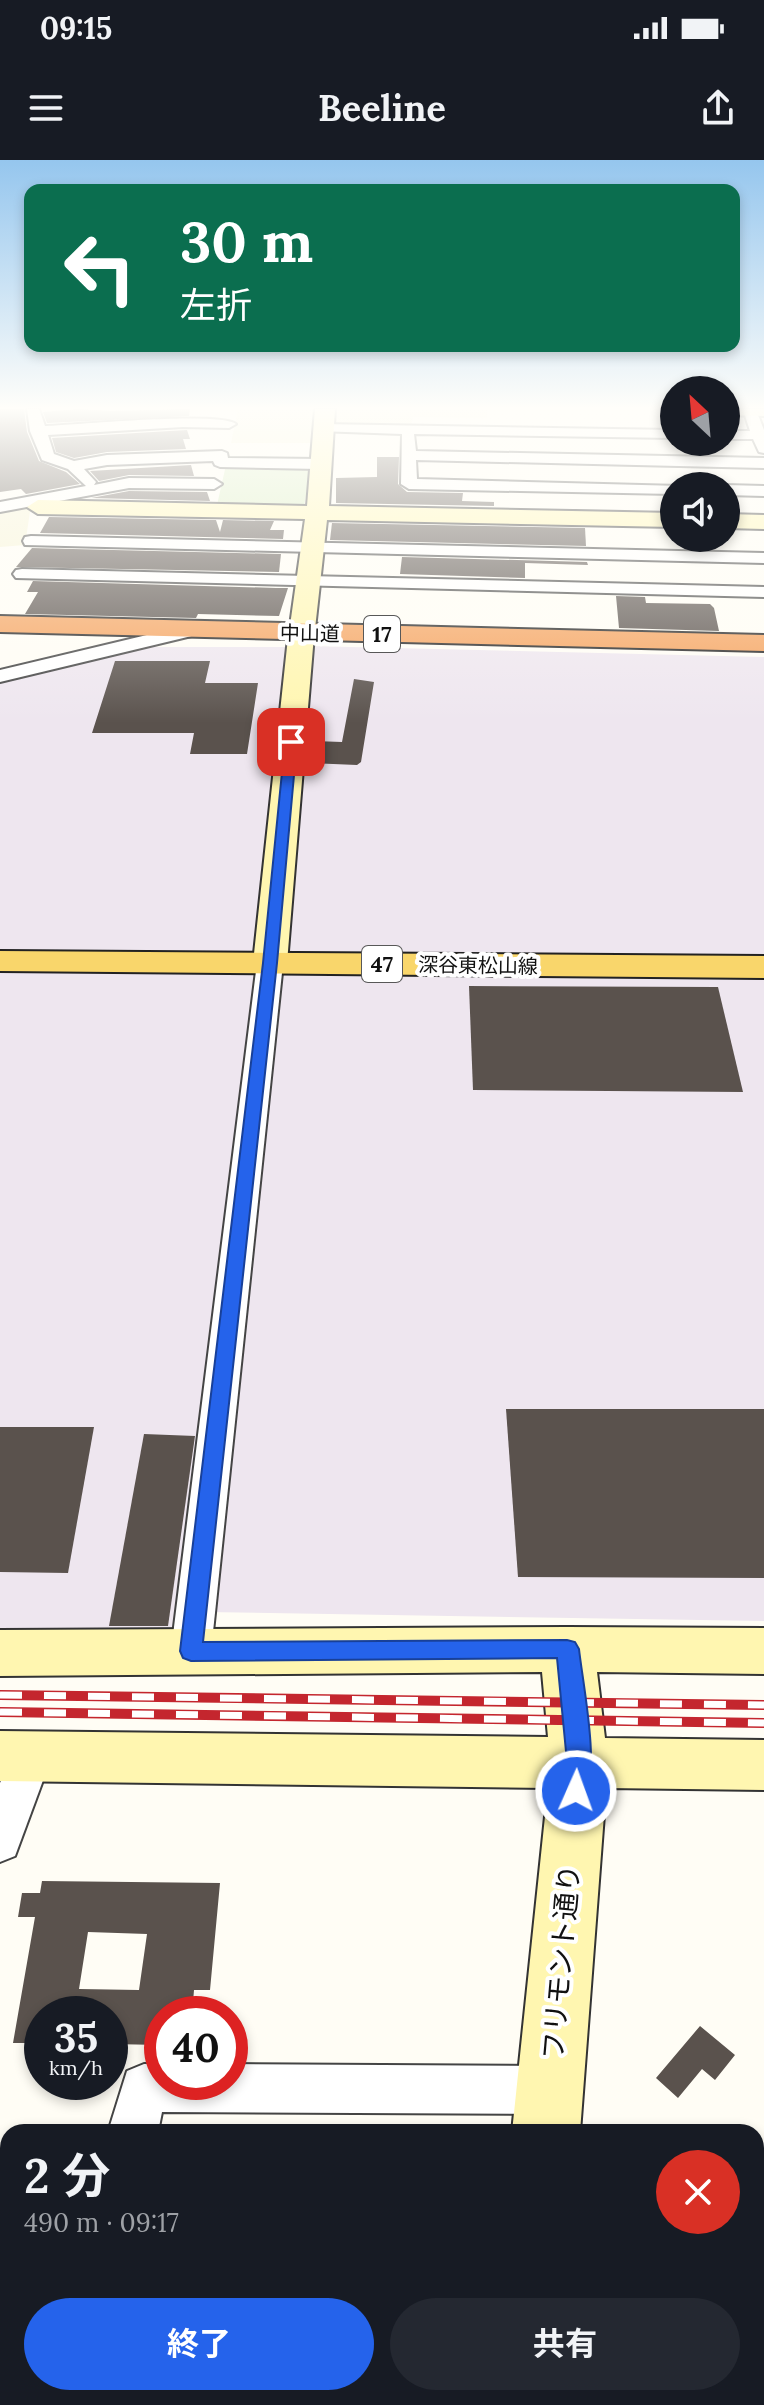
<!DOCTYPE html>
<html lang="ja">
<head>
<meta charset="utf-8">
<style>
  body { margin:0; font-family:Lora,"Noto Sans JP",serif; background:#242831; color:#f1f3f6; height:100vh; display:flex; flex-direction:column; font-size:30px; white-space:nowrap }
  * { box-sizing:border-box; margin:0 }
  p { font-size:26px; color:#9ea1a6 }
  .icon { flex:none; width:44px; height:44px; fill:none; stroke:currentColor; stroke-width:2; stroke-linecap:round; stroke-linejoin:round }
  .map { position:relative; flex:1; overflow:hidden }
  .side { position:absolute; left:0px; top:1964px; width:764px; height:282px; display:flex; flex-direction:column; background:#171b24; border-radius:24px 24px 0 0; box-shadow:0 4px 12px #0003 }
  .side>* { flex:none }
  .hud { position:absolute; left:24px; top:24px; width:716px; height:168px; border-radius:16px; box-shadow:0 4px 12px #0003; background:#0b6e4f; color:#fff; overflow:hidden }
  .needle { width:52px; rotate:334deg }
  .tools { position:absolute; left:660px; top:216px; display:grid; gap:16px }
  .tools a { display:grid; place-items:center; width:80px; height:80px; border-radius:50%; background:#171b24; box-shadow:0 4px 12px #0003; font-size:40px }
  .speed { position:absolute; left:24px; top:1836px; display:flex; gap:16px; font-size:40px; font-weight:700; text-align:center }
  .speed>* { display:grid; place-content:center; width:104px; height:104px; border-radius:50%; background:#171b24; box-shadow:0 4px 12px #0003; line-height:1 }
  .speed small { font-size:20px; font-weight:400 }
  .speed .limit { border:12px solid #d22; background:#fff; color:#111 }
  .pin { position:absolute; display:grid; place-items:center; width:68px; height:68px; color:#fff; margin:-34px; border-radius:16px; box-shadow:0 4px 12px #0006 }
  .me { position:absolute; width:88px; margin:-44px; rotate:2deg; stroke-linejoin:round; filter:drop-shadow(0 0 6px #0008) }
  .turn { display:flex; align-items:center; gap:28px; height:168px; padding:0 24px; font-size:36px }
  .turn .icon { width:104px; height:104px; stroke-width:2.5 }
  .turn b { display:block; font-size:56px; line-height:68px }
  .round { display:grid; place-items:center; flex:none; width:84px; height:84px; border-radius:42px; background:#242831 }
  .headline { display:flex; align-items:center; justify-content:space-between; height:136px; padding:0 24px }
  h1 { font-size:48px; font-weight:700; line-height:60px }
  .button { display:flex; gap:16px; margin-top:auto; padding:16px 24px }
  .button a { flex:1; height:92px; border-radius:48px; background:#2563eb; color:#fff; font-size:32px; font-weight:700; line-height:92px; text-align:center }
  .button a+a { background:#242831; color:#f1f3f6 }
  .status { display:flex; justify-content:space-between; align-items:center; height:56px; padding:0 40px; background:#171b24; direction:ltr }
  .status svg { height:22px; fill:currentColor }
  header { display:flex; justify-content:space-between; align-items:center; height:104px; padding:0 24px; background:#171b24; font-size:36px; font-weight:700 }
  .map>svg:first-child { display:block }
  .industrial { fill:#eee6ef }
  .farmland { fill:#f6f3d4 }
  .green { fill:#d5ebbd }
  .building { fill:#5a524d; fill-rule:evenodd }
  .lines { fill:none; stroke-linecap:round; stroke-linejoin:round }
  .street-casing { stroke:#444; stroke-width:4 }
  .secondary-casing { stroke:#333; stroke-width:4 }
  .primary-casing { stroke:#222; stroke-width:4 }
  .highway-casing { stroke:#222; stroke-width:4 }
  .street { fill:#fff; fill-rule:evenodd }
  .secondary { fill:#fff6b0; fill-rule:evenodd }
  .primary { fill:#f9d66b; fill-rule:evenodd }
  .highway { fill:#f5a25d; fill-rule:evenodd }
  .rail-casing { stroke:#c4262e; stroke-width:10 }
  .rail { stroke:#fff; stroke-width:7; stroke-dasharray:22; stroke-linecap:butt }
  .route { fill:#2563eb; stroke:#184099; stroke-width:2 }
  .labels { text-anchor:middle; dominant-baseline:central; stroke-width:8; stroke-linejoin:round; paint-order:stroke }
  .far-street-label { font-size:20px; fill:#111; stroke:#fff }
  .shield { fill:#fff; stroke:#585858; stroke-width:2 }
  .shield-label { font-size:22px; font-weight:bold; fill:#111 }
  .near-street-label { font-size:28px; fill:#111; stroke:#fff }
</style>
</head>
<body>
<div class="status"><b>09:15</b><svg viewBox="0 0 49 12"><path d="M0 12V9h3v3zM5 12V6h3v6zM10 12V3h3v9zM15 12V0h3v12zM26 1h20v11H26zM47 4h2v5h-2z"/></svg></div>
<header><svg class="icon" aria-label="menu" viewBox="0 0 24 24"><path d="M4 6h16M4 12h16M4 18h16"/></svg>Beeline<svg class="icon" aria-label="share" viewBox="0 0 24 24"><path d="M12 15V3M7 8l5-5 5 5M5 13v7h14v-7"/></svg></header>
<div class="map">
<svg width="764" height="2245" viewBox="0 0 764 2245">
  <rect width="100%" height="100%" fill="#fffdf5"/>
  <!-- industrial -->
  <g class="industrial">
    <polygon points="308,486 764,497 764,1461 205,1452"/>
    <polygon points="136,487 300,487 191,1491 0,1493 0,520"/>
  </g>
  <!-- farmland -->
  <g class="farmland">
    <polygon points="238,249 314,249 310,283 231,283"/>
    <polygon points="337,249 487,249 487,258 413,257 411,267 336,265"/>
    <polygon points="31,345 25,385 0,387 0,349"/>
  </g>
  <!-- green -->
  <polygon class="green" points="226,305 311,308 304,346 217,345"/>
  <!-- building -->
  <g class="building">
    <polygon points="0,249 24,249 27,272 39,301 66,312 80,324 26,334 21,329 0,332"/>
    <polygon points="79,249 112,251 190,249 189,256 47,263 43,252"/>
    <polygon points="187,270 190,279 183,279 186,289 107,292 74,298 56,292 52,278"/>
    <polygon points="377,297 399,297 398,324 407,332 463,333 462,341 494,342 494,346 336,343 336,318 377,317"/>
    <polygon points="191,305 194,316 129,315 99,321 90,311"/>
    <polygon points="129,331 207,332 210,341 91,338"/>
    <polygon points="49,357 216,360 220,372 223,360 274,361 270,370 284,370 283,379 40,373"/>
    <polygon points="332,363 585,368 586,386 330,380"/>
    <polygon points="32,388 281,394 279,412 16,407"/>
    <polygon points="402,397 587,402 588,405 525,403 525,418 400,414"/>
    <polygon points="33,421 276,428 288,428 279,456 198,454 196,458 25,454 38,432 27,432"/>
    <polygon points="616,436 645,437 646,443 710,444 714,448 719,471 619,468"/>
    <polygon points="115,501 210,501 205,523 258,523 247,594 190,594 194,573 92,573"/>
    <polygon points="354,519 374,522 361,602 357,605 309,603 314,581 342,582"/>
    <polygon points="469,826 718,827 743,932 473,930"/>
    <polygon points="506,1249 764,1249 764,1418 518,1417"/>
    <polygon points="0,1267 94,1267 68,1413 0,1412"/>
    <polygon points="144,1274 195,1276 168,1466 109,1466"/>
    <path d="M42 1721 220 1723 210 1830H194L192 1854H162V1885L110 1884V1854H42V1883H13L35 1757H18L22 1733H40ZM88 1772 147 1774 139 1830 79 1829Z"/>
    <polygon points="700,1866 735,1895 715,1920 702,1909 678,1938 656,1918"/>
  </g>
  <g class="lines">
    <defs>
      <g id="street">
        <path d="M27 249H39L45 266C75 265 219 251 236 264L229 268 183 267 48 275 54 294 74 301 107 295 222 291 227 293 228 298 320 299 328 304 320 309 220 307 215 305 213 301 107 305 84 309 96 322 94 325 129 318 214 319 222 324 214 329 129 328 0 352V342L86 326 68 309 42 300 30 271Z"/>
        <polygon points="743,249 756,250 764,270 764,293 759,292 753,279 726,279 726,271 750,271"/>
        <polygon points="323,264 674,270 674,278 414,274 416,291 764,298 764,308 416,300 417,319 680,326 674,326 674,334 409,329 401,324 402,274 318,271 316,268"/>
        <polygon points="726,325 764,326 764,336 726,335 726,326 723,326"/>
        <polygon points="31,376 764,393 764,403 25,385 23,381 25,377"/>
        <polygon points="22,409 764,427 764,437 16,418 13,414 16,410"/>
        <polygon points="193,464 202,470 200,474 0,522 0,510"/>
        <polygon points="270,795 279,798 283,803 211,1491 205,1503 191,1507 177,1503 171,1491 257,803 261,798"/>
        <polygon points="31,1578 46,1583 52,1596 15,1696 0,1702 0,1623 16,1583"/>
        <polygon points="144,1904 162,1904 162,1922 230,1922 230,1904 550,1906 567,1913 574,1930 567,1947 550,1954 162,1952 158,1972 108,1972 127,1911"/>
        <polygon points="756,2156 764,2158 764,2212 756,2210"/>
        <polygon points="36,2238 90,2238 90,2245 34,2245"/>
      </g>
      <g id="secondary">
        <polygon points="315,249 335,249 329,346 674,353 674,367 327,360 313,487 287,803 282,810 270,813 258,810 253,803 287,487 305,359 38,354 27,347 38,340 307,346"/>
        <polygon points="726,249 764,249 764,256 726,255"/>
        <polygon points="726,354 764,355 764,369 726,368"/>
        <polygon points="567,1467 764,1468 764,1514 597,1512 605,1578 764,1580 764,1630 606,1628 580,1972 512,1972 548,1628 0,1621 0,1571 548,1577 542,1512 0,1516 0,1470"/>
        <polygon points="484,2238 560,2238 559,2245 483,2245"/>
      </g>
      <polygon id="primary" points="0,791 764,796 764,818 0,811"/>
      <polygon id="highway" points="0,456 764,475 764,491 0,472"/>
    </defs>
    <!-- street casing -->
    <use href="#street" class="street-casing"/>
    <!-- secondary casing -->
    <use href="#secondary" class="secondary-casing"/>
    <!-- primary casing -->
    <use href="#primary" class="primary-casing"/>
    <!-- highway casing -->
    <use href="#highway" class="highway-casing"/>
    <!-- street -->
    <use href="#street" class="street"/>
    <!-- secondary -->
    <use href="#secondary" class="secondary"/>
    <!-- primary -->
    <use href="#primary" class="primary"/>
    <!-- highway -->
    <use href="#highway" class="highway"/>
    <defs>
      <g id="rail">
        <polyline points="0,1535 764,1545"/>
        <polyline points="0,1552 764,1563"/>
      </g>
    </defs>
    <!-- rail casing -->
    <use href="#rail" class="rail-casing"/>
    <!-- rail -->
    <use href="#rail" class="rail"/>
  </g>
  <!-- sky -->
  <linearGradient id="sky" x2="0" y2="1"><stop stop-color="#95c6ee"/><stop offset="0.44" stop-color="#fffefa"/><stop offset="1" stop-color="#fffefa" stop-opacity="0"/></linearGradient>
  <rect width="764" height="563" fill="url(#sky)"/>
  <!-- route -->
  <path class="route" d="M291 578 297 582 277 803 203 1482 567 1480 575 1482 579 1489C583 1525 600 1608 585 1639L576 1642 568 1639 564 1631 567 1602 557 1498 191 1501 183 1498 180 1491 263 803 285 582Z"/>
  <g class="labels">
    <!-- far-street labels -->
    <g class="far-street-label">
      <text transform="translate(310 473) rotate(1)">中山道</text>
      <text transform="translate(478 805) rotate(1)">深谷東松山線</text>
    </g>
    <!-- shield labels -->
    <g class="shield">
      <rect x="364" y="456" width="36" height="36" rx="6"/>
      <rect x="362" y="786" width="40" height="36" rx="6"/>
    </g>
    <g class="shield-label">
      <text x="382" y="474">17</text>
      <text x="382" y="804">47</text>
    </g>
    <!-- near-street labels -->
    <g class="near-street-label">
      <text transform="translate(561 1802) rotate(-85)">フリモント通り</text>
    </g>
  </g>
</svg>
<div class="tools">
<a><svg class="needle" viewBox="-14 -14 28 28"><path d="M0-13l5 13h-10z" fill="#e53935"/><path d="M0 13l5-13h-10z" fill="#9ea1a6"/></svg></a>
<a><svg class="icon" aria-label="sound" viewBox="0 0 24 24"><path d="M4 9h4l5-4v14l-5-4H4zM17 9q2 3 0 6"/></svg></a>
</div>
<div class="speed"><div>35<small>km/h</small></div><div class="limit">40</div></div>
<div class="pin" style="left:291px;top:582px;background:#d93025"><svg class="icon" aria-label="arrive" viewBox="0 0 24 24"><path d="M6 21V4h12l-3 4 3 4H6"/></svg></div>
<svg class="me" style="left:576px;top:1631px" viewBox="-20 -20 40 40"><circle r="17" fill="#2563eb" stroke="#fff" stroke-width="3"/><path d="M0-11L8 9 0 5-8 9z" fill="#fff"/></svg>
<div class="hud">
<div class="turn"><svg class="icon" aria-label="left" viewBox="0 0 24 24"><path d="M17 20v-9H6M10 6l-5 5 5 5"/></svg><div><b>30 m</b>左折</div></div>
</div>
<section class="side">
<div class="headline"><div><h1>2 分</h1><p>490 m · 09:17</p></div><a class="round" style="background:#d93025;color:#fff"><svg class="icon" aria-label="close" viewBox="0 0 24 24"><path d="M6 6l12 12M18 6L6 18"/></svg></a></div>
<div class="button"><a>終了</a><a>共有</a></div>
</section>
</div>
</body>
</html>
